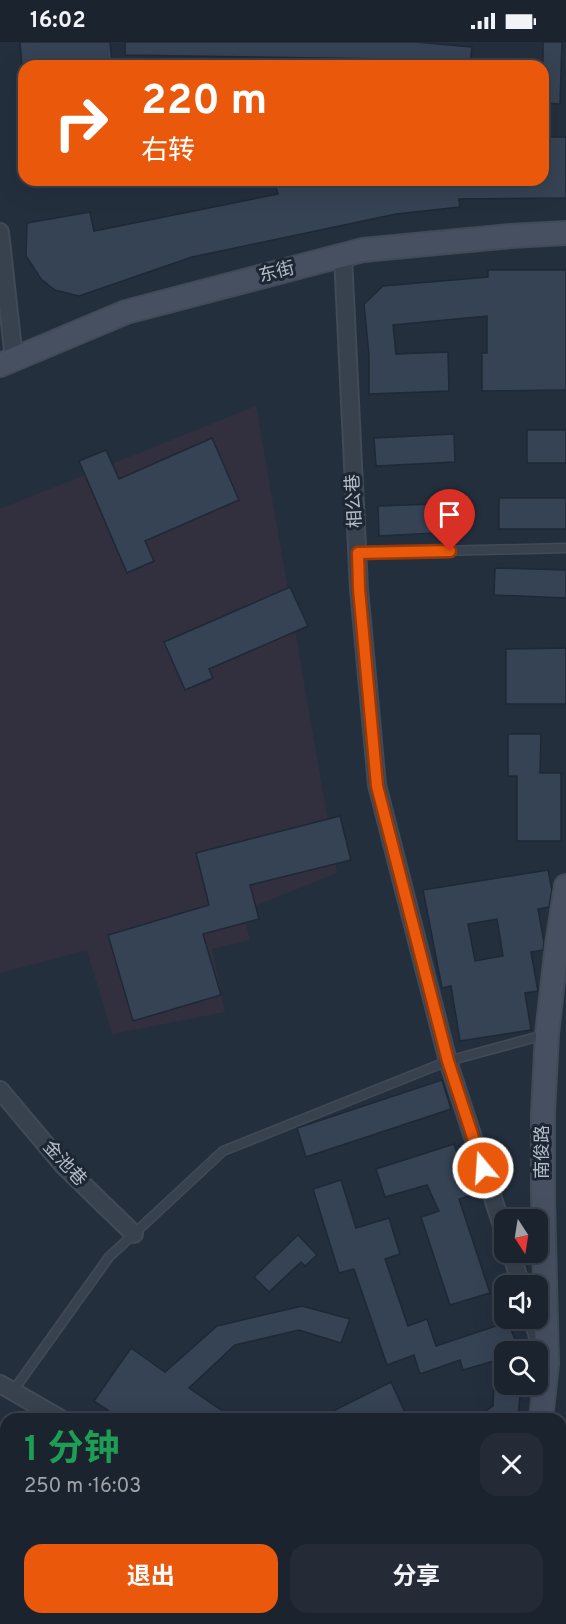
<!DOCTYPE html>
<html lang="zh">
<head>
<meta charset="utf-8">
<style>
  body { margin:0; font-family:Overpass,"Noto Sans SC",sans-serif; background:#242b36; color:#f1f3f6; height:100vh; display:flex; flex-direction:column; font-size:22px; white-space:nowrap }
  * { box-sizing:border-box; margin:0 }
  p { font-size:20px; color:#a0a4aa }
  .icon { flex:none; width:33px; height:33px; fill:none; stroke:currentColor; stroke-width:2; stroke-linecap:round; stroke-linejoin:round }
  .map { position:relative; flex:1; overflow:hidden }
  .details { position:absolute; left:0px; top:1371px; width:567px; height:212px; display:flex; flex-direction:column; background:#1b232e; border-radius:18px 18px 0 0; box-shadow:0 6px 24px #0002,0 0 0 2px #39404a }
  .details>* { flex:none }
  .top-card { position:absolute; left:18px; top:18px; width:531px; height:126px; border-radius:18px; box-shadow:0 6px 24px #0002,0 0 0 2px #39404a; background:#ea580c; color:#fff; overflow:hidden }
  .needle { width:39px; rotate:168deg }
  .fabs { position:absolute; left:494px; top:1167px; display:grid; gap:12px }
  .fabs a { display:grid; place-items:center; width:54px; height:54px; border-radius:12px; background:#1b232e; box-shadow:0 6px 24px #0002,0 0 0 2px #39404a; font-size:30px }
  .pin { position:absolute; display:grid; place-items:center; width:51px; height:51px; color:#fff; margin:-62px -26px; border-radius:50% 50% 50% 0; rotate:-45deg; box-shadow:0 0 6px #0007 }
  .pin .icon { rotate:45deg }
  .me { position:absolute; width:66px; margin:-33px; rotate:342deg; stroke-linejoin:round; filter:drop-shadow(0 0 4px #0008) }
  .turn { display:flex; align-items:center; gap:21px; height:126px; padding:0 24px; font-size:27px }
  .turn .icon { width:78px; height:78px; stroke-width:2.5 }
  .turn b { display:block; font-size:42px; line-height:51px }
  .round { display:grid; place-items:center; flex:none; width:63px; height:63px; border-radius:18px; background:#242b36 }
  .overview { display:flex; align-items:center; justify-content:space-between; height:102px; padding:0 24px }
  h1 { font-size:36px; font-weight:700; line-height:45px; color:#1e9e55 }
  .action { display:flex; gap:12px; margin-top:auto; padding:12px 24px }
  .action a { flex:1; height:69px; border-radius:18px; background:#ea580c; color:#fff; font-size:24px; font-weight:700; line-height:69px; text-align:center }
  .action a+a { background:#242b36; color:#f1f3f6 }
  .status { display:flex; justify-content:space-between; align-items:center; height:42px; padding:0 30px; background:#1b232e; direction:ltr }
  .status svg { height:16px; fill:currentColor }
  .map>svg:first-child { display:block }
  .medical { fill:#32303f }
  .building { fill:#364354; stroke:#1f2835; stroke-width:1.5; fill-rule:evenodd }
  .lines { fill:none; stroke-linecap:round; stroke-linejoin:round }
  .lane-casing { stroke:#414a57; stroke-width:11 }
  .street-casing { stroke:#414a57; stroke-width:20 }
  .secondary-casing { stroke:#414a57; stroke-width:26 }
  .lane { stroke:#38414e; stroke-width:8 }
  .street { stroke:#38414e; stroke-width:16 }
  .secondary { stroke:#465061; stroke-width:22 }
  .route-casing { stroke:#983908; stroke-width:15 }
  .route { stroke:#ea580c; stroke-width:10 }
  .labels { text-anchor:middle; dominant-baseline:central; stroke-width:6; stroke-linejoin:round; paint-order:stroke }
  .street-label { font-size:18px; fill:#b4bcc9; stroke:#1d2633 }
</style>
</head>
<body>
<div class="status"><b>16:02</b><svg viewBox="0 0 49 12"><path d="M0 12V9h3v3zM5 12V6h3v6zM10 12V3h3v9zM15 12V0h3v12zM26 1h20v11H26zM47 4h2v5h-2z"/></svg></div>
<div class="map">
<svg width="566" height="1582" viewBox="0 0 566 1582">
  <rect width="100%" height="100%" fill="#242f3e"/>
  <!-- medical -->
  <polygon class="medical" points="256,364 337,831 242,869 250,898 212,907 225,970 112,992 87,908 0,931 0,467"/>
  <!-- building -->
  <g class="building">
    <polygon points="20,0 110,0 112,20 76,24 22,24"/>
    <polygon points="125,0 416,0 472,5 470,24 391,24 391,17 125,13"/>
    <polygon points="543,0 562,0 560,62 543,61"/>
    <polygon points="543,95 566,95 566,156 459,157 460,165 396,172 192,215 79,254 55,248 41,237 26,214 27,181 90,170 94,189 278,152 274,138 543,138"/>
    <polygon points="488,228 566,228 566,348 482,349 482,311 487,311 487,274 393,283 396,312 448,310 449,349 369,352 369,313 364,262 383,244 488,235"/>
    <rect x="527" y="388" width="39" height="33"/>
    <polygon points="454,392 455,420 376,424 374,396"/>
    <polygon points="212,396 239,458 145,499 154,519 127,531 79,419 106,408 119,437"/>
    <rect x="499" y="456" width="67" height="31"/>
    <polygon points="435,462 436,491 379,494 378,464"/>
    <polygon points="495,526 566,528 566,556 494,553"/>
    <polygon points="290,545 308,584 209,627 213,636 185,648 164,600"/>
    <polygon points="566,606 566,662 506,662 506,607"/>
    <polygon points="508,692 541,692 540,731 561,731 561,799 517,799 517,734 508,734"/>
    <polygon points="340,774 351,818 250,843 259,877 203,892 221,953 133,979 108,893 209,863 196,811"/>
    <path d="M548 828 552 848 549 865 538 867 544 900 543 908 531 910 538 949 525 951 531 988 460 999 451 944 442 946 423 848ZM497 877 503 914 475 919 468 882Z"/>
    <polygon points="442,1038 451,1067 306,1115 297,1086"/>
    <polygon points="454,1102 464,1131 469,1154 459,1157 490,1251 450,1263 421,1175 439,1169 427,1143 385,1155 376,1127"/>
    <polygon points="341,1138 356,1186 389,1176 400,1212 385,1217 408,1284 427,1277 436,1304 508,1280 520,1310 504,1310 504,1316 463,1328 460,1318 420,1332 414,1313 387,1323 354,1227 339,1231 313,1147"/>
    <polygon points="298,1193 317,1213 305,1224 301,1220 269,1250 254,1235"/>
    <polygon points="302,1264 350,1277 341,1301 299,1288 235,1303 189,1346 234,1377 121,1377 94,1359 131,1306 165,1330 217,1284"/>
    <polygon points="391,1340 408,1377 317,1377"/>
    <polygon points="494,1342 521,1342 518,1377 473,1377 493,1364"/>
  </g>
  <g class="lines">
    <defs>
      <g id="lane">
        <polyline points="358,511 566,506"/>
        <polyline points="13,1349 109,1215 223,1109 448,1019 544,993"/>
        <polyline points="561,1441 566,1444"/>
      </g>
      <g id="street">
        <polyline points="0,190 14,317"/>
        <polyline points="343,214 359,547 377,743 448,1019 504,1190"/>
        <polyline points="0,1048 63,1123 134,1192"/>
        <polyline points="511,1210 521,1244"/>
        <polyline points="532,1276 542,1307"/>
        <polyline points="0,1342 61,1377"/>
        <polyline points="368,1576 378,1582"/>
      </g>
      <g id="secondary">
        <polyline points="0,323 126,270 363,208 511,194 566,191"/>
        <polyline points="541,1377 547,1322 543,1156 543,1071 547,992 557,903 566,844"/>
        <polyline points="512,1582 512,1576"/>
      </g>
    </defs>
    <!-- lane casing -->
    <use href="#lane" class="lane-casing"/>
    <!-- street casing -->
    <use href="#street" class="street-casing"/>
    <!-- secondary casing -->
    <use href="#secondary" class="secondary-casing"/>
    <!-- lane -->
    <use href="#lane" class="lane"/>
    <!-- street -->
    <use href="#street" class="street"/>
    <!-- secondary -->
    <use href="#secondary" class="secondary"/>
  </g>
  <g class="lines">
    <defs>
      <polyline id="route" points="450,509 358,511 359,547 377,744 448,1019 483,1126"/>
    </defs>
    <!-- route casing -->
    <use href="#route" class="route-casing"/>
    <!-- route -->
    <use href="#route" class="route"/>
  </g>
  <g class="labels">
    <!-- street labels -->
    <g class="street-label">
      <text transform="translate(277 231) rotate(-14)">东街</text>
      <text transform="translate(355 459) rotate(-93)">相公巷</text>
      <text transform="translate(543 1110) rotate(-90)">南俊路</text>
      <text transform="translate(64 1122) rotate(47)">金池巷</text>
    </g>
  </g>
</svg>
<div class="fabs">
<a><svg class="needle" viewBox="-14 -14 28 28"><path d="M0-13l5 13h-10z" fill="#e53935"/><path d="M0 13l5-13h-10z" fill="#a0a4aa"/></svg></a>
<a><svg class="icon" aria-label="sound" viewBox="0 0 24 24"><path d="M4 9h4l5-4v14l-5-4H4zM17 9q2 3 0 6"/></svg></a>
<a><svg class="icon" aria-label="search" viewBox="0 0 24 24"><circle cx="10" cy="10" r="6"/><path d="M15 15l6 6"/></svg></a>
</div>
<div class="pin" style="left:450px;top:509px;background:#d93025"><svg class="icon" aria-label="arrive" viewBox="0 0 24 24"><path d="M6 21V4h12l-3 4 3 4H6"/></svg></div>
<svg class="me" style="left:483px;top:1126px" viewBox="-20 -20 40 40"><circle r="17" fill="#ea580c" stroke="#fff" stroke-width="3"/><path d="M0-11L8 9 0 5-8 9z" fill="#fff"/></svg>
<div class="top-card">
<div class="turn"><svg class="icon" aria-label="right" viewBox="0 0 24 24"><path d="M7 20v-9h11M14 6l5 5-5 5"/></svg><div><b>220 m</b>右转</div></div>
</div>
<section class="details">
<div class="overview"><div><h1>1 分钟</h1><p>250 m · 16:03</p></div><a class="round"><svg class="icon" aria-label="close" viewBox="0 0 24 24"><path d="M6 6l12 12M18 6L6 18"/></svg></a></div>
<div class="action"><a>退出</a><a>分享</a></div>
</section>
</div>
</body>
</html>
